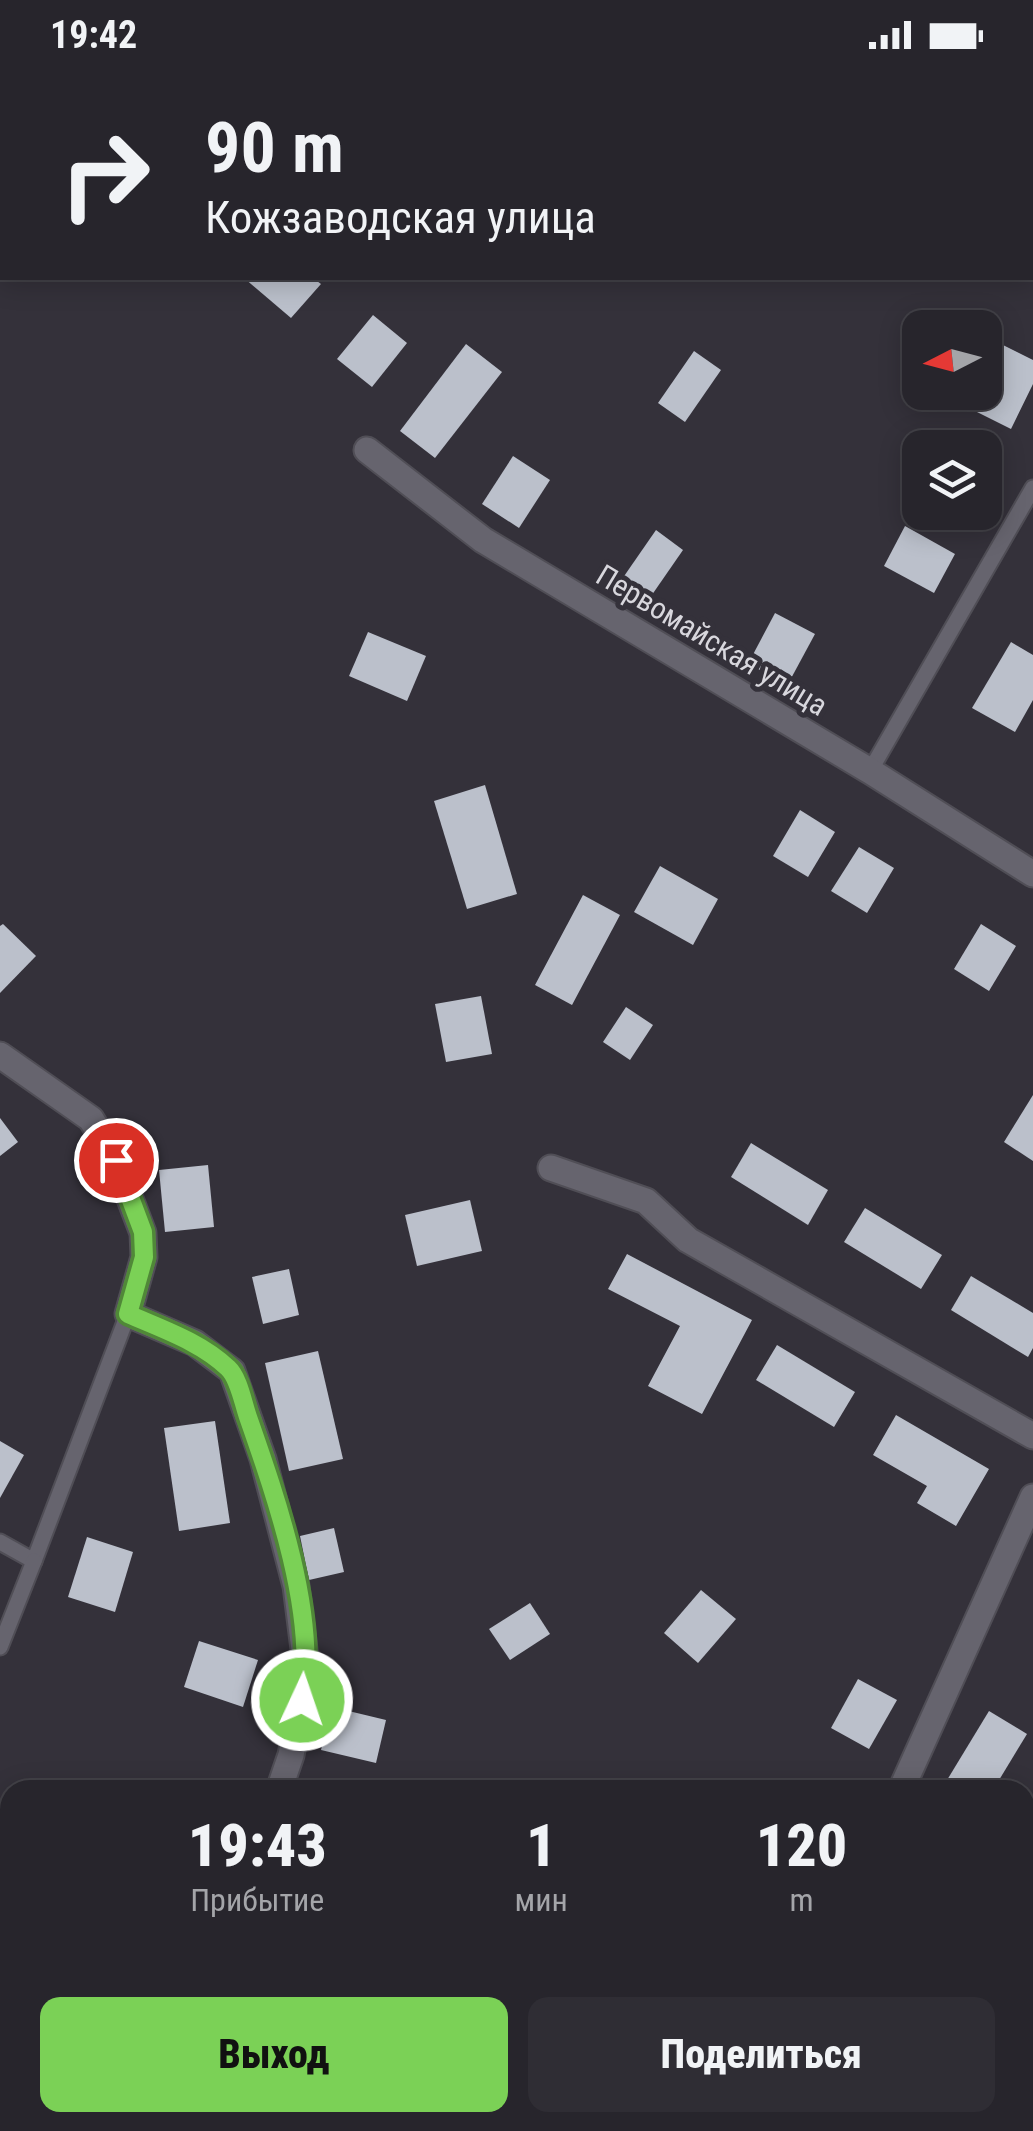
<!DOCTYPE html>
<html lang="ru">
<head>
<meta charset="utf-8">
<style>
  body { margin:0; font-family:"Roboto Condensed",sans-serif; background:#2f2d34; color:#f1f3f6; height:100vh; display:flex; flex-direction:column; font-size:38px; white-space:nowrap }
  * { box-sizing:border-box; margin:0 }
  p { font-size:32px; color:#a4a5a9 }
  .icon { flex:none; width:55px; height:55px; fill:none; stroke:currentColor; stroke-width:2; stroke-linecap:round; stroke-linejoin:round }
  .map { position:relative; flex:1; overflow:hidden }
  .sheet { position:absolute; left:0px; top:1710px; width:1035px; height:352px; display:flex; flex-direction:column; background:#27252c; border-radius:30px 30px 0 0; box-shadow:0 5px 25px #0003,0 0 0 2px #434248 }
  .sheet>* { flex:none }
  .banner { position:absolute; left:0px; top:0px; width:1035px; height:210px; box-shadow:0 5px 25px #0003,0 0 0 2px #434248; background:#27252c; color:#f1f3f6; overflow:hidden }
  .needle { width:65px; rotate:264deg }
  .controls { position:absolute; left:902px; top:240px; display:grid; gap:20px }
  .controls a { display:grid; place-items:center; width:100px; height:100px; border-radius:20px; background:#27252c; box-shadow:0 5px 25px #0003,0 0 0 2px #434248; font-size:50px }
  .pin { position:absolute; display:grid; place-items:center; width:85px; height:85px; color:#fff; margin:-42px; border:5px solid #fff; border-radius:50%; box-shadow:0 2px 10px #0007 }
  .me { position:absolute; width:110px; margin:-55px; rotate:3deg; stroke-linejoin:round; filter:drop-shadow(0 0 8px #0008) }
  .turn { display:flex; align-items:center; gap:35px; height:210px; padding:0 40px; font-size:45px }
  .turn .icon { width:130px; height:130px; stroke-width:2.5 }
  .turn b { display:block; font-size:70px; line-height:85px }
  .eta { display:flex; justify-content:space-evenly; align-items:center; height:170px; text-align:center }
  .eta b { font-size:60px; font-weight:800; line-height:70px }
  .action { display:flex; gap:20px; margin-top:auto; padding:20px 40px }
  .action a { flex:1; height:115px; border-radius:20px; background:#7bd156; color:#111; font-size:40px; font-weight:800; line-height:115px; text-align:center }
  .action a+a { background:#2f2d34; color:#f1f3f6 }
  .status { display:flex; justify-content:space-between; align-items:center; height:70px; padding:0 50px; background:#27252c; direction:ltr }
  .status svg { height:28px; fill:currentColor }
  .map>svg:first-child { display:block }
  .building { fill:#bbc0cb }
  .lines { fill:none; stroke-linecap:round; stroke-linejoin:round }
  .lane-casing { stroke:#504e56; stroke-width:19 }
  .street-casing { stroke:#504e56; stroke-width:29 }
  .secondary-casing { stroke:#504e56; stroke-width:29 }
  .lane { stroke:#66646e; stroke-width:15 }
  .street { stroke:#66646e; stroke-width:25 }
  .secondary { stroke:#8c7291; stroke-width:25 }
  .route-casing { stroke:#508838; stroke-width:25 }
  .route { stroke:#7bd156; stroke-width:18 }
  .labels { text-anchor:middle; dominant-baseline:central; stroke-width:10; stroke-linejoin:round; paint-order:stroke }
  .street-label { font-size:30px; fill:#d8d7dd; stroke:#34313a }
</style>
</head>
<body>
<div class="status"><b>19:42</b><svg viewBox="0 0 49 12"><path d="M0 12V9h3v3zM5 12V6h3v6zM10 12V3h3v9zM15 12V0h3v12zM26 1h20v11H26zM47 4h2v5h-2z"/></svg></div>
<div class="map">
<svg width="1033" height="2061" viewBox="0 0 1033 2061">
  <rect width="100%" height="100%" fill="#34313a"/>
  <!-- building -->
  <g class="building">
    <polygon points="244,208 313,208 321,214 291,248"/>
    <polygon points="373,245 407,273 372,317 337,289"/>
    <polygon points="466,274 502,302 435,388 400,361"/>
    <polygon points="1003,275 1033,290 1033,314 1011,359 971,339 979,322 985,322 985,311"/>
    <polygon points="694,281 721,300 685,352 658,333"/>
    <polygon points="513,386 550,410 519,458 482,434"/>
    <polygon points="905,456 955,484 934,523 884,496"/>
    <polygon points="656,460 683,480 647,532 620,512"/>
    <polygon points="775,543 815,564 788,614 748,594"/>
    <polygon points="368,562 426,586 407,631 349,606"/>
    <polygon points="1011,572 1033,585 1033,630 1015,662 972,638"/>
    <polygon points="485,715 517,824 467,839 434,731"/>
    <polygon points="800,740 835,762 808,807 773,786"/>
    <polygon points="859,777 894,798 867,843 831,821"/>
    <polygon points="660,796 718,829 693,875 634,842"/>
    <polygon points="583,825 620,845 572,935 535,915"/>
    <polygon points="3,854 36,886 0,923 0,856"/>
    <polygon points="981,854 1016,876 989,921 954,899"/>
    <polygon points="481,926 492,984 446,992 435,934"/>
    <polygon points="626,937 653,955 630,990 603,972"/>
    <polygon points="1033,1025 1033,1091 1004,1072"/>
    <polygon points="0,1048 18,1072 0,1086"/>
    <polygon points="751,1073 828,1120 808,1155 731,1107"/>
    <polygon points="208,1095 214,1157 165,1162 159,1100"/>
    <polygon points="470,1130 482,1181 417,1196 405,1145"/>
    <polygon points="865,1138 942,1185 921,1219 844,1172"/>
    <polygon points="627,1184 752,1250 702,1344 648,1316 680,1256 608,1219"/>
    <polygon points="289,1199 299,1245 263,1254 252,1207"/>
    <polygon points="971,1206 1033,1243 1033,1278 1028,1287 951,1240"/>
    <polygon points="777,1275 855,1322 834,1357 756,1310"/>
    <polygon points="318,1281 343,1389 289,1401 265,1293"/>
    <polygon points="896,1345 989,1399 956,1456 917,1433 927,1416 873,1385"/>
    <polygon points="215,1351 230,1453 179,1461 164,1358"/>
    <polygon points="0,1371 24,1385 0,1428"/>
    <polygon points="334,1458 344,1502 309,1510 300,1466"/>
    <polygon points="87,1467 133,1482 115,1542 68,1527"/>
    <polygon points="701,1520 736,1549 698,1593 664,1563"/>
    <polygon points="530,1533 550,1564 510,1590 489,1559"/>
    <polygon points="199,1571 258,1590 243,1637 184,1617"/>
    <polygon points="858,1609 897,1630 869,1679 831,1658"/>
    <polygon points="332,1637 386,1650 376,1693 321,1680"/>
    <polygon points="989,1641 1027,1664 993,1720 941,1720"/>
  </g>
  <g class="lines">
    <defs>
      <g id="lane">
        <polyline points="870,701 1033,418"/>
        <polyline points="0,1472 34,1491 128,1244"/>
        <polyline points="0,1577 34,1491"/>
      </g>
      <g id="street">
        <polyline points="367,380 483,470 870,701 1033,804"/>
        <polyline points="0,985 91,1049 115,1089 143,1163 144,1187 128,1244 195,1273 232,1301 263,1389 296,1516 307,1603 291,1685 279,1720"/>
        <polyline points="551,1098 646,1131 688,1170 1033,1366"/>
        <polyline points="901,1720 1033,1427"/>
        <polyline points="652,2052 670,2061"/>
        <polyline points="55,2061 63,2052"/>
      </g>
      <g id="secondary">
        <polyline points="1025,2048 1033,2053"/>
        <polyline points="820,2061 830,2052"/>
      </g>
    </defs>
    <!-- lane casing -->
    <use href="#lane" class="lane-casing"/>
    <!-- street casing -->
    <use href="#street" class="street-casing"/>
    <!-- secondary casing -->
    <use href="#secondary" class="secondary-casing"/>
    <!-- lane -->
    <use href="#lane" class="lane"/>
    <!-- street -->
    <use href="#street" class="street"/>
    <!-- secondary -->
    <use href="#secondary" class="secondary"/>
  </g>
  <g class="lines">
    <defs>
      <path id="route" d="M116 1090 143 1162 144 1187 128 1244C162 1259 201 1272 228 1298 239 1308 243 1333 248 1347 276 1427 318 1547 302 1630"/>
    </defs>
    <!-- route casing -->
    <use href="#route" class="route-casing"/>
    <!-- route -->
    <use href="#route" class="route"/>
  </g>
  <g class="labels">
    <!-- street labels -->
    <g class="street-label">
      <text transform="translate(712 570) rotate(31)">Первомайская улица</text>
    </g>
  </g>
</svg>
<div class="controls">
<a><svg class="needle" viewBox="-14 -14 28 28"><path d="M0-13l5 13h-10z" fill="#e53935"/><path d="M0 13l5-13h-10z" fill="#a4a5a9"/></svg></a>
<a><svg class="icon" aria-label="layers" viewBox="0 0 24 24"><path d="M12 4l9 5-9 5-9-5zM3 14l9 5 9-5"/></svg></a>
</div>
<div class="pin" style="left:116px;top:1090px;background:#d93025"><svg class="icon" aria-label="arrive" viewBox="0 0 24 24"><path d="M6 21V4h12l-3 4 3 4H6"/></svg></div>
<svg class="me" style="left:302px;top:1630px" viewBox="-20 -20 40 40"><circle r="17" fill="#7bd156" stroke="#fff" stroke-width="3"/><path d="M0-11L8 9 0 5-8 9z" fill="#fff"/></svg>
<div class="banner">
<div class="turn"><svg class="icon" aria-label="right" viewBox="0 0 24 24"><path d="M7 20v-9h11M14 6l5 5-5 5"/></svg><div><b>90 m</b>Кожзаводская улица</div></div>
</div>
<section class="sheet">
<div class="eta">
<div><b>19:43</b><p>Прибытие</p></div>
<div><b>1</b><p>мин</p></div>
<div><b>120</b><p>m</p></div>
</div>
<div class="action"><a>Выход</a><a>Поделиться</a></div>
</section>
</div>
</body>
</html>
